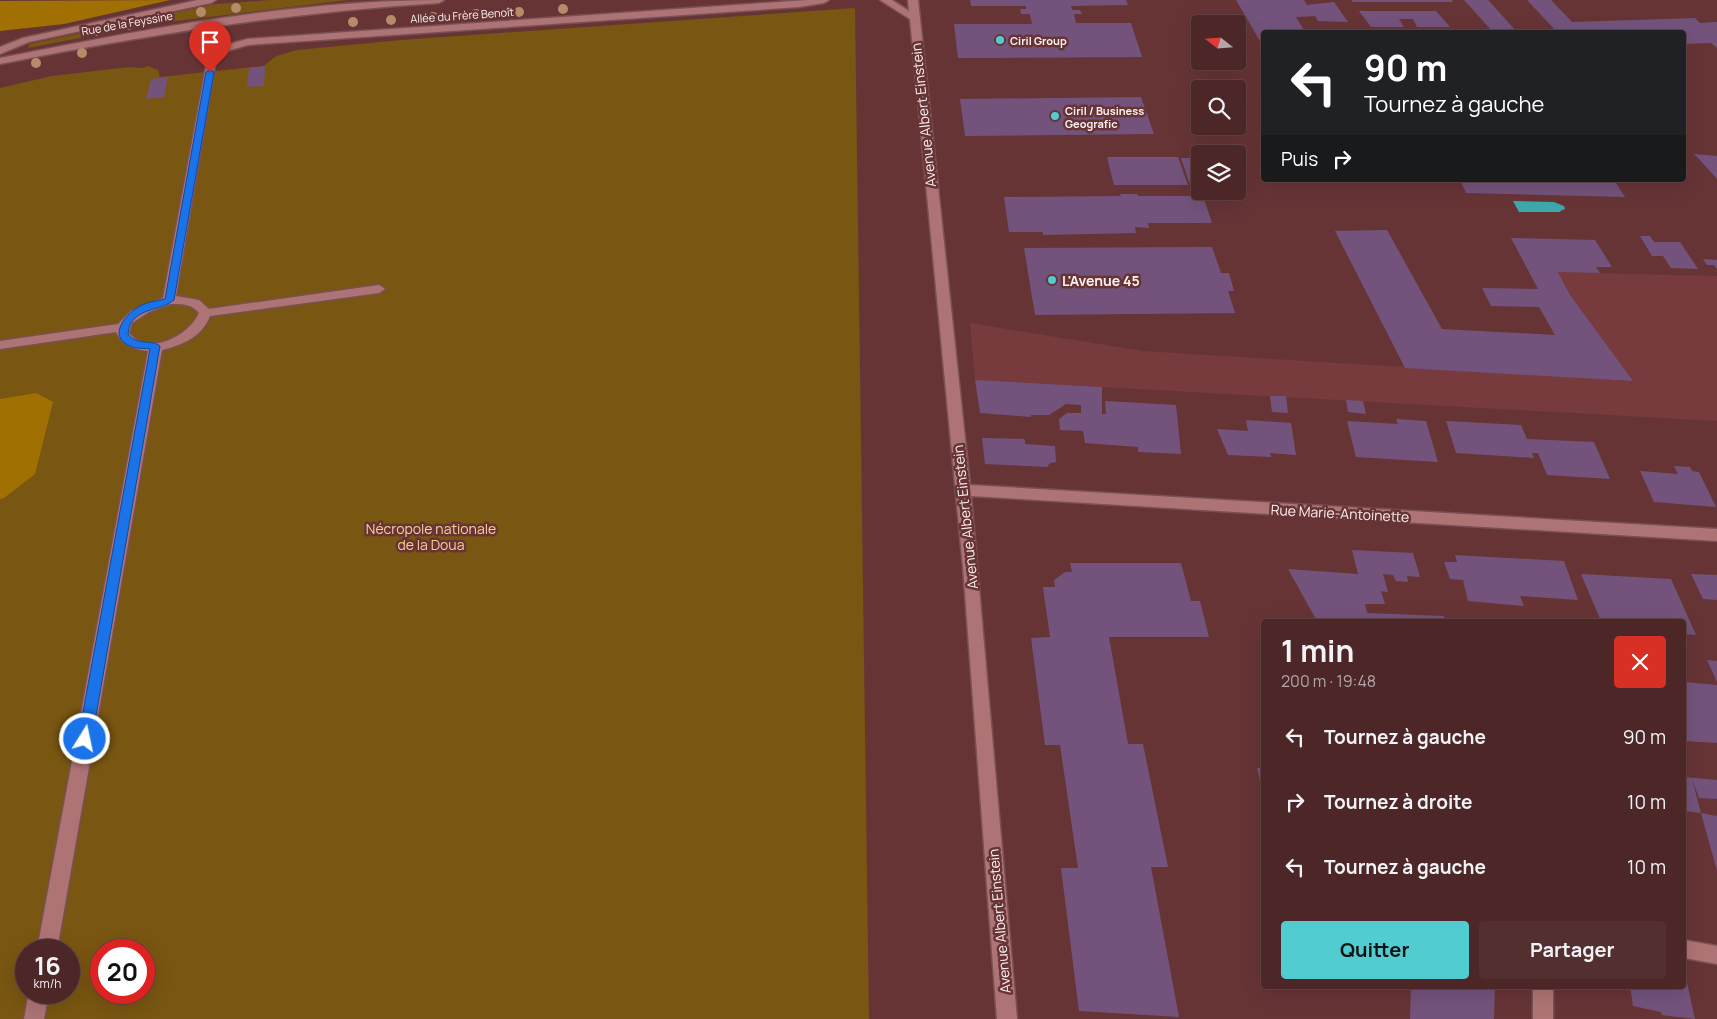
<!DOCTYPE html>
<html lang="fr">
<head>
<meta charset="utf-8">
<style>
  body { margin:0; font-family:Manrope,sans-serif; background:#542f30; color:#f1f3f6; height:100vh; display:flex; flex-direction:column; font-size:19px; white-space:nowrap }
  * { box-sizing:border-box; margin:0 }
  p { font-size:16px; color:#b3a5a8 }
  .icon { flex:none; width:28px; height:28px; fill:none; stroke:currentColor; stroke-width:2; stroke-linecap:round; stroke-linejoin:round }
  .map { position:relative; flex:1; overflow:hidden }
  .sheet { position:absolute; left:1261px; top:619px; width:425px; height:370px; display:flex; flex-direction:column; background:#4d2728; border-radius:5px; box-shadow:0 5px 20px #0002,0 0 0 1px #644445 }
  .sheet>* { flex:none }
  .banner { position:absolute; left:1261px; top:30px; width:425px; height:152px; border-radius:5px; box-shadow:0 5px 20px #0002,0 0 0 1px #644445; background:#202124; color:#fff; overflow:hidden }
  .needle { width:32px; rotate:287deg }
  .tools { position:absolute; left:1191px; top:15px; display:grid; gap:10px }
  .tools a { display:grid; place-items:center; width:55px; height:55px; border-radius:5px; background:#4d2728; box-shadow:0 5px 20px #0002,0 0 0 1px #644445; font-size:25px }
  .speed { position:absolute; left:15px; top:939px; display:flex; gap:10px; font-size:25px; font-weight:700; text-align:center }
  .speed>* { display:grid; place-content:center; width:65px; height:65px; border-radius:50%; background:#4d2728; box-shadow:0 5px 20px #0002,0 0 0 1px #644445; line-height:1 }
  .speed small { font-size:12px; font-weight:400 }
  .speed .limit { border:8px solid #d22; background:#fff; color:#111 }
  .pin { position:absolute; display:grid; place-items:center; width:42px; height:42px; color:#fff; margin:-51px -21px; border-radius:50% 50% 50% 0; rotate:-45deg; box-shadow:0 0 5px #0007 }
  .pin .icon { rotate:45deg }
  .me { position:absolute; width:55px; margin:-28px; rotate:10deg; stroke-linejoin:round; filter:drop-shadow(0 0 4px #0008) }
  .turn { display:flex; align-items:center; gap:18px; height:105px; padding:0 20px; font-size:22px }
  .turn .icon { width:65px; height:65px; stroke-width:2.5 }
  .turn b { display:block; font-size:35px; line-height:42px }
  .then { display:flex; align-items:center; height:48px; padding:0 20px; background:#0003; gap:10px; font-size:19px }
  .round { display:grid; place-items:center; flex:none; width:52px; height:52px; border-radius:5px; background:#542f30 }
  .headline { display:flex; align-items:center; justify-content:space-between; height:85px; padding:0 20px }
  h1 { font-size:30px; font-weight:700; line-height:38px }
  .primary-button { display:flex; gap:10px; margin-top:auto; padding:10px 20px }
  .primary-button a { flex:1; height:58px; border-radius:5px; background:#51ccd1; color:#111; font-size:20px; font-weight:700; line-height:58px; text-align:center }
  .primary-button a+a { background:#542f30; color:#f1f3f6 }
  ul { padding:0; list-style:none }
  li { display:flex; align-items:center; gap:15px; height:65px; padding:0 20px }
  li div { flex:1 }
  li b { display:block; font-size:19px }
  li em { font-style:normal }
  .map>svg:first-child { display:block }
  .built { fill:#773b3d }
  .green { fill:#795611; fill-rule:evenodd }
  .forest { fill:#a17003 }
  .water { fill:#3ca8ab }
  .building { fill:#73537c }
  .lines { fill:none; stroke-linecap:round; stroke-linejoin:round }
  .minor-casing { stroke:#795154; stroke-width:3 }
  .minor { fill:#ae7475; fill-rule:evenodd }
  .tree { fill:#b78a6a }
  .route { fill:#1a73e8; stroke:#114b97 }
  .poi-dot { fill:#51ccd1; stroke:#673436; stroke-width:2 }
  .labels { text-anchor:middle; dominant-baseline:central; stroke-width:5; stroke-linejoin:round; paint-order:stroke }
  .far-street-label { font-size:11px; fill:#fef1f1; stroke:#673436 }
  .far-poi-label { font-size:11px; font-weight:bold; fill:#fef1f1; stroke:#673436; text-anchor:start }
  .street-label { font-size:14px; fill:#fef1f1; stroke:#673436 }
  .poi-label { font-size:14px; font-weight:bold; fill:#fef1f1; stroke:#673436; text-anchor:start }
  .park-label { font-size:14px; fill:#f9d194; stroke:#673436 }
</style>
</head>
<body>
<div class="map">
<svg width="1717" height="1019" viewBox="0 0 1717 1019">
  <rect width="100%" height="100%" fill="#673436"/>
  <!-- built -->
  <polygon class="built" points="1558,272 1717,276 1717,421 975,380 970,323 1143,351 1632,381 1570,295"/>
  <!-- green -->
  <g class="green">
    <polygon points="271,0 348,0 152,24 28,48 30,44 215,4"/>
    <path d="M855 8 869 1019H0V88L52 76 129 67 142 68 148 66 158 70 160 77 264 66 276 56 297 50 401 40ZM26 950H69V992H26ZM101 950H144V992H101Z"/>
  </g>
  <!-- forest -->
  <g class="forest">
    <polygon points="170,0 64,24 0,31 0,1"/>
    <polygon points="36,393 53,402 35,474 4,498 0,499 0,399"/>
  </g>
  <!-- water -->
  <polygon class="water" points="1513,201 1554,202 1564,206 1565,209 1560,211 1561,212 1519,212"/>
  <!-- building -->
  <g class="building">
    <polygon points="970,0 1126,0 1128,5 1071,6 1072,10 1080,10 1082,14 1074,14 1076,23 1131,23 1142,57 958,58 954,24 1032,24 1030,14 1021,14 1020,9 1026,9 1026,6 971,6"/>
    <polygon points="1236,0 1304,0 1307,5 1334,2 1348,22 1318,21 1315,16 1296,17 1305,32 1264,32 1264,48"/>
    <polygon points="1351,0 1452,0 1453,2 1353,2"/>
    <polygon points="1464,0 1488,0 1517,32 1493,32"/>
    <polygon points="1527,0 1551,0 1572,22 1695,18 1700,23 1717,22 1717,48 1711,43 1684,44 1684,32 1557,32"/>
    <polygon points="1359,11 1436,11 1450,27 1417,27 1413,19 1399,19 1404,27 1371,27"/>
    <polygon points="265,66 264,86 247,87 249,68"/>
    <polygon points="168,77 164,97 146,99 151,79"/>
    <polygon points="1141,97 1154,134 965,136 960,99"/>
    <polygon points="1694,154 1717,156 1717,179 1699,159"/>
    <polygon points="1107,157 1178,157 1188,185 1114,185"/>
    <polygon points="1181,158 1200,158 1200,182 1189,182"/>
    <polygon points="1460,180 1614,180 1625,197 1466,193"/>
    <polygon points="1120,194 1137,194 1138,196 1203,196 1212,223 1148,223 1149,228 1135,227 1136,233 1043,235 1043,232 1009,232 1004,197 1121,196"/>
    <polygon points="1387,230 1442,329 1555,335 1539,307 1491,306 1482,288 1538,289 1511,238 1595,240 1612,267 1596,267 1600,273 1558,272 1570,295 1633,381 1405,368 1335,231"/>
    <polygon points="1640,236 1650,236 1654,242 1680,242 1698,269 1671,268 1663,256 1652,256"/>
    <polygon points="1212,247 1221,273 1229,273 1234,291 1228,291 1235,313 1035,315 1024,248"/>
    <polygon points="1703,259 1717,260 1717,269 1714,265 1707,265"/>
    <polygon points="975,380 1102,387 1102,414 1106,414 1105,401 1176,405 1181,454 1138,452 1138,447 1085,443 1083,431 1060,430 1059,419 1067,413 1081,413 1081,405 1066,404 1049,415 1031,415 1031,417 980,413"/>
    <polygon points="1270,396 1286,396 1288,413 1272,412"/>
    <polygon points="1346,400 1363,401 1366,414 1348,412"/>
    <polygon points="1396,419 1426,421 1438,462 1356,457 1347,421 1398,424"/>
    <polygon points="1246,420 1291,423 1296,455 1270,453 1271,457 1228,455 1217,429 1248,431"/>
    <polygon points="1446,421 1521,425 1527,439 1594,442 1610,479 1547,475 1538,453 1532,453 1534,458 1456,453"/>
    <polygon points="982,438 1024,439 1025,440 1025,444 1055,446 1056,462 1050,463 1047,467 985,464"/>
    <polygon points="1674,466 1690,467 1692,471 1699,472 1716,507 1654,502 1640,471 1678,474"/>
    <polygon points="1352,550 1413,553 1420,577 1407,576 1408,582 1396,581 1393,575 1383,574 1388,592 1381,591 1385,604 1365,604 1367,613 1444,616 1445,621 1317,621 1288,569 1358,574"/>
    <polygon points="1455,555 1564,561 1578,600 1520,596 1524,606 1468,601 1463,580 1450,579 1444,562 1457,562"/>
    <polygon points="1070,563 1181,563 1191,601 1200,601 1209,637 1109,637 1128,744 1143,744 1168,867 1151,867 1179,1017 1079,1011 1061,868 1078,868 1060,745 1045,745 1031,638 1050,637 1043,587 1055,587 1054,580 1065,572 1072,572"/>
    <polygon points="1581,574 1671,579 1696,635 1684,634 1684,621 1601,621"/>
    <polygon points="1691,574 1717,575 1717,600 1703,599"/>
    <polygon points="1707,660 1717,661 1717,682"/>
    <polygon points="1684,682 1717,685 1717,743 1684,741"/>
    <polygon points="1257,768 1264,768 1264,793 1263,793"/>
    <polygon points="1684,777 1717,780 1717,799 1699,798 1692,779 1701,813 1717,816 1717,871 1701,813 1685,811"/>
    <polygon points="1684,969 1695,1019 1662,1015 1661,1012 1633,1006 1630,986 1684,986"/>
    <polygon points="1411,986 1495,986 1494,1019 1410,1019"/>
  </g>
  <g class="lines">
    <defs>
      <g id="minor">
        <polygon points="198,0 216,0 211,3 29,42 0,54 0,47 23,38"/>
        <path d="M444 0 439 3C291 12 145 35 0 64V58C146 29 294 0 444 0Z"/>
        <path d="M807 0H829L824 3 799 7 248 45 217 54 176 296 199 300 209 309 379 285 385 289 379 293 210 316C202 337 182 345 162 350L57 950H37L148 351C134 349 123 346 116 332L0 349V341L118 324 131 311 163 298 209 50 247 39ZM170 304C181 304 191 303 199 313 189 336 148 357 129 333L132 323 149 312Z"/>
        <polygon points="880,0 892,0 909,11 908,0 918,0 970,485 1717,529 1717,541 971,496 1017,1019 997,1019 963,567 910,19"/>
        <polygon points="1684,940 1717,946 1717,964 1684,958"/>
        <rect x="1533" y="986" width="20" height="33"/>
        <polygon points="29,992 49,992 44,1019 24,1019"/>
      </g>
    </defs>
    <!-- minor casing -->
    <use href="#minor" class="minor-casing"/>
    <!-- minor -->
    <use href="#minor" class="minor"/>
  </g>
  <!-- trees -->
  <g class="tree">
    <circle cx="236" cy="8" r="5"/>
    <circle cx="563" cy="9" r="5"/>
    <circle cx="201" cy="12" r="5"/>
    <circle cx="519" cy="12" r="5"/>
    <circle cx="476" cy="14" r="5"/>
    <circle cx="433" cy="17" r="5"/>
    <circle cx="165" cy="18" r="5"/>
    <circle cx="391" cy="20" r="5"/>
    <circle cx="353" cy="22" r="5"/>
    <circle cx="129" cy="25" r="5"/>
    <circle cx="96" cy="31" r="5"/>
    <circle cx="82" cy="53" r="5"/>
    <circle cx="36" cy="63" r="5"/>
  </g>
  <!-- route -->
  <path class="route" d="M210 70 214 72 174 300C160 312 130 307 128 334 137 346 151 339 160 346L92 739 90 743 85 745 80 743 78 739 150 349C144 348 136 349 130 346 106 336 127 312 142 305 148 302 157 301 165 299L206 72Z"/>
  <!-- markers -->
  <g class="poi-dot">
    <circle cx="1000" cy="40" r="5"/>
    <circle cx="1055" cy="116" r="5"/>
    <circle cx="1052" cy="280" r="5"/>
  </g>
  <g class="labels">
    <!-- far-street labels -->
    <g class="far-street-label">
      <text transform="translate(462 15) rotate(-4)">Allée du Frère Benoît</text>
      <text transform="translate(127 23) rotate(-10)">Rue de la Feyssine</text>
    </g>
    <!-- far-poi labels -->
    <g class="far-poi-label">
      <text x="1010" y="40">Ciril Group</text>
      <text x="1065" y="110">Ciril / Business<tspan x="1065" dy="13">Geografic</tspan></text>
    </g>
    <!-- street labels -->
    <g class="street-label">
      <text transform="translate(923 115) rotate(-96)">Avenue Albert Einstein</text>
      <text transform="translate(1340 513) rotate(3)">Rue Marie-Antoinette</text>
      <text transform="translate(965 517) rotate(-96)">Avenue Albert Einstein</text>
      <text transform="translate(999 921) rotate(-95)">Avenue Albert Einstein</text>
    </g>
    <!-- poi labels -->
    <g class="poi-label">
      <text x="1062" y="280">L'Avenue 45</text>
    </g>
    <!-- park labels -->
    <g class="park-label">
      <text x="431" y="528">Nécropole nationale<tspan x="431" dy="16">de la Doua</tspan></text>
    </g>
  </g>
</svg>
<div class="tools">
<a><svg class="needle" viewBox="-14 -14 28 28"><path d="M0-13l5 13h-10z" fill="#e53935"/><path d="M0 13l5-13h-10z" fill="#b3a5a8"/></svg></a>
<a><svg class="icon" aria-label="search" viewBox="0 0 24 24"><circle cx="10" cy="10" r="6"/><path d="M15 15l6 6"/></svg></a>
<a><svg class="icon" aria-label="layers" viewBox="0 0 24 24"><path d="M12 4l9 5-9 5-9-5zM3 14l9 5 9-5"/></svg></a>
</div>
<div class="speed"><div>16<small>km/h</small></div><div class="limit">20</div></div>
<div class="pin" style="left:210px;top:72px;background:#d93025"><svg class="icon" aria-label="arrive" viewBox="0 0 24 24"><path d="M6 21V4h12l-3 4 3 4H6"/></svg></div>
<svg class="me" style="left:85px;top:739px" viewBox="-20 -20 40 40"><circle r="17" fill="#1a73e8" stroke="#fff" stroke-width="3"/><path d="M0-11L8 9 0 5-8 9z" fill="#fff"/></svg>
<div class="banner">
<div class="turn"><svg class="icon" aria-label="left" viewBox="0 0 24 24"><path d="M17 20v-9H6M10 6l-5 5 5 5"/></svg><div><b>90 m</b>Tournez à gauche</div></div>
<div class="then">Puis<svg class="icon" aria-label="right" viewBox="0 0 24 24"><path d="M7 20v-9h11M14 6l5 5-5 5"/></svg></div>
</div>
<section class="sheet">
<div class="headline"><div><h1>1 min</h1><p>200 m · 19:48</p></div><a class="round" style="background:#d93025;color:#fff"><svg class="icon" aria-label="close" viewBox="0 0 24 24"><path d="M6 6l12 12M18 6L6 18"/></svg></a></div>
<ul>
<li><svg class="icon" aria-label="left" viewBox="0 0 24 24"><path d="M17 20v-9H6M10 6l-5 5 5 5"/></svg><div><b>Tournez à gauche</b></div><em>90 m</em></li>
<li><svg class="icon" aria-label="right" viewBox="0 0 24 24"><path d="M7 20v-9h11M14 6l5 5-5 5"/></svg><div><b>Tournez à droite</b></div><em>10 m</em></li>
<li><svg class="icon" aria-label="left" viewBox="0 0 24 24"><path d="M17 20v-9H6M10 6l-5 5 5 5"/></svg><div><b>Tournez à gauche</b></div><em>10 m</em></li>
</ul>
<div class="primary-button"><a>Quitter</a><a>Partager</a></div>
</section>
</div>
</body>
</html>
